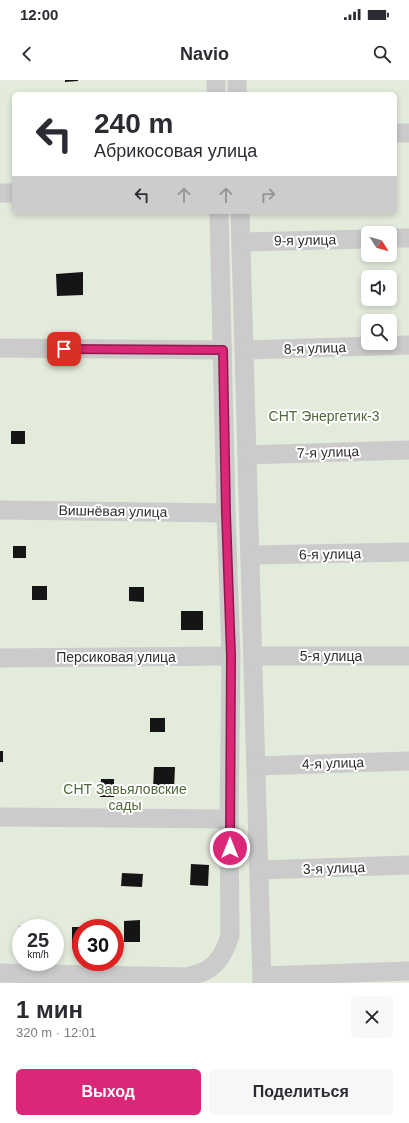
<!DOCTYPE html>
<html lang="ru">
<head>
<meta charset="utf-8">
<style>
  body { margin:0; font-family:Arial,sans-serif; background:#f7f7f7; color:#2b2b33; height:100vh; display:flex; flex-direction:column; font-size:15px; white-space:nowrap }
  * { box-sizing:border-box; margin:0 }
  p { font-size:13px; color:#7c7c81 }
  .icon { flex:none; width:22px; height:22px; fill:none; stroke:currentColor; stroke-width:2; stroke-linecap:round; stroke-linejoin:round }
  .map { position:relative; height:903px; overflow:hidden }
  .panel { display:flex; flex-direction:column; background:#fff; flex:1 }
  .panel>* { flex:none }
  .banner { position:absolute; left:12px; top:12px; width:385px; height:122px; border-radius:6px; box-shadow:0 2px 6px #0003; background:#fff; color:#2b2b33; overflow:hidden }
  .needle { width:26px; rotate:127deg }
  .controls { position:absolute; left:361px; top:146px; display:grid; gap:8px }
  .controls a { display:grid; place-items:center; width:36px; height:36px; border-radius:6px; background:#fff; box-shadow:0 2px 6px #0003; font-size:20px }
  .speed { position:absolute; left:12px; top:839px; display:flex; gap:8px; font-size:20px; font-weight:700; text-align:center }
  .speed>* { display:grid; place-content:center; width:52px; height:52px; border-radius:50%; background:#fff; box-shadow:0 2px 6px #0003; line-height:1 }
  .speed small { font-size:10px; font-weight:400 }
  .speed .limit { border:6px solid #d22; background:#fff; color:#111 }
  .pin { position:absolute; display:grid; place-items:center; width:34px; height:34px; color:#fff; margin:-17px; border-radius:8px; box-shadow:0 2px 6px #0006 }
  .me { position:absolute; width:44px; margin:-22px; rotate:0deg; stroke-linejoin:round; filter:drop-shadow(0 0 3px #0008) }
  .turn { display:flex; align-items:center; gap:14px; height:84px; padding:0 16px; font-size:18px }
  .turn .icon { width:52px; height:52px; stroke-width:2.5 }
  .turn b { display:block; font-size:28px; line-height:34px }
  .lanes { display:flex; align-items:center; height:38px; padding:0 16px; background:#0003; justify-content:center; gap:20px; direction:ltr }
  .lanes .off { opacity:.35 }
  .round { display:grid; place-items:center; flex:none; width:42px; height:42px; border-radius:6px; background:#f7f7f7 }
  .head { display:flex; align-items:center; justify-content:space-between; height:68px; padding:0 16px }
  h1 { font-size:24px; font-weight:800; line-height:30px }
  .primary-button { display:flex; gap:8px; margin-top:auto; padding:8px 16px }
  .primary-button a { flex:1; height:46px; border-radius:6px; background:#db2777; color:#fff; font-size:16px; font-weight:800; line-height:46px; text-align:center }
  .primary-button a+a { background:#f7f7f7; color:#2b2b33 }
  .status { display:flex; justify-content:space-between; align-items:center; height:28px; padding:0 20px; background:#fff; direction:ltr }
  .status svg { height:11px; fill:currentColor }
  header { display:flex; justify-content:space-between; align-items:center; height:52px; padding:0 16px; background:#fff; font-size:18px; font-weight:800 }
  .map>svg:first-child { display:block }
  .green { fill:#e3ebdb; fill-rule:evenodd }
  .building { fill:#151515 }
  .lines { fill:none; stroke-linecap:round; stroke-linejoin:round }
  .minor { stroke:#cbcbcb; stroke-width:19 }
  .route-casing { stroke:#8e194d; stroke-width:10 }
  .route { stroke:#db2777; stroke-width:7 }
  .labels { text-anchor:middle; dominant-baseline:central; stroke-width:4; stroke-linejoin:round; paint-order:stroke }
  .street-label { font-size:14px; fill:#2e2e2e; stroke:#fff }
  .park-label { font-size:14px; fill:#4e693c; stroke:#fff }
</style>
</head>
<body>
<div class="status"><b>12:00</b><svg viewBox="0 0 49 12"><path d="M0 12V9h3v3zM5 12V6h3v6zM10 12V3h3v9zM15 12V0h3v12zM26 1h20v11H26zM47 4h2v5h-2z"/></svg></div>
<header><svg class="icon" aria-label="back" viewBox="0 0 24 24"><path d="M15 5l-7 7 7 7"/></svg>Navio<svg class="icon" aria-label="search" viewBox="0 0 24 24"><circle cx="10" cy="10" r="6"/><path d="M15 15l6 6"/></svg></header>
<div class="map">
<svg width="409" height="903" viewBox="0 0 409 903">
  <rect width="100%" height="100%" fill="#fff"/>
  <!-- green -->
  <path class="green" d="M0 0H409V903H0ZM14 14H395V132H14ZM368 153H390V175H368ZM368 197H390V219H368ZM368 241H390V263H368ZM21 848H55V882H21ZM81 848H115V882H81Z"/>
  <!-- building -->
  <g class="building">
    <polygon points="65,0 78,0 78,1 65,2"/>
    <polygon points="83,192 83,215 57,216 56,194"/>
    <rect x="11" y="351" width="14" height="13"/>
    <rect x="13" y="466" width="13" height="12"/>
    <rect x="32" y="506" width="15" height="14"/>
    <polygon points="129,507 144,507 144,522 129,521"/>
    <rect x="181" y="531" width="22" height="19"/>
    <rect x="150" y="638" width="15" height="14"/>
    <rect x="0" y="671" width="3" height="11"/>
    <polygon points="154,687 175,687 174,709 153,708"/>
    <polygon points="101,699 114,699 114,717 100,717"/>
    <polygon points="191,784 209,785 208,806 190,805"/>
    <polygon points="122,793 143,794 142,807 121,806"/>
    <polygon points="140,840 140,862 124,862 124,841"/>
    <polygon points="19,846 43,846 43,848 21,848 21,863 19,863"/>
    <rect x="72" y="847" width="9" height="21"/>
  </g>
  <g class="lines">
    <!-- minor -->
    <g class="minor">
      <polyline points="216,0 216,14"/>
      <polyline points="237,0 237,14"/>
      <polyline points="395,53 409,53"/>
      <polyline points="0,113 14,113"/>
      <polyline points="240,132 262,903"/>
      <polyline points="390,158 409,158"/>
      <polyline points="241,162 368,159"/>
      <polyline points="0,268 223,270"/>
      <polyline points="244,270 409,265"/>
      <polyline points="247,375 409,370"/>
      <polyline points="0,430 226,433"/>
      <polyline points="250,475 409,472"/>
      <polyline points="253,576 409,576"/>
      <polyline points="0,578 231,576"/>
      <polyline points="256,686 409,681"/>
      <polyline points="0,737 229,739"/>
      <polyline points="259,790 409,785"/>
      <path d="M0 893 186 897C192 895 199 894 205 891 219 884 226 869 230 855L229 739 231 576 226 433 219 132"/>
      <polyline points="262,896 409,891"/>
    </g>
  </g>
  <g class="lines">
    <defs>
      <polyline id="route" points="64,269 223,270 226,433 231,576 230,768"/>
    </defs>
    <!-- route casing -->
    <use href="#route" class="route-casing"/>
    <!-- route -->
    <use href="#route" class="route"/>
  </g>
  <g class="labels">
    <!-- street labels -->
    <g class="street-label">
      <text transform="translate(305 160) rotate(-1)">9-я улица</text>
      <text transform="translate(315 268) rotate(-2)">8-я улица</text>
      <text transform="translate(328 372) rotate(-2)">7-я улица</text>
      <text transform="translate(113 431) rotate(1)">Вишнёвая улица</text>
      <text transform="translate(330 474) rotate(-1)">6-я улица</text>
      <text x="331" y="576">5-я улица</text>
      <text x="116" y="577">Персиковая улица</text>
      <text transform="translate(333 683) rotate(-2)">4-я улица</text>
      <text transform="translate(334 788) rotate(-2)">3-я улица</text>
    </g>
    <!-- park labels -->
    <g class="park-label">
      <text x="324" y="336">СНТ Энергетик-3</text>
      <text x="125" y="709">СНТ Завьяловские<tspan x="125" dy="16">сады</tspan></text>
    </g>
  </g>
</svg>
<div class="controls">
<a><svg class="needle" viewBox="-14 -14 28 28"><path d="M0-13l5 13h-10z" fill="#e53935"/><path d="M0 13l5-13h-10z" fill="#7c7c81"/></svg></a>
<a><svg class="icon" aria-label="sound" viewBox="0 0 24 24"><path d="M4 9h4l5-4v14l-5-4H4zM17 9q2 3 0 6"/></svg></a>
<a><svg class="icon" aria-label="search" viewBox="0 0 24 24"><circle cx="10" cy="10" r="6"/><path d="M15 15l6 6"/></svg></a>
</div>
<div class="speed"><div>25<small>km/h</small></div><div class="limit">30</div></div>
<div class="pin" style="left:64px;top:269px;background:#d93025"><svg class="icon" aria-label="arrive" viewBox="0 0 24 24"><path d="M6 21V4h12l-3 4 3 4H6"/></svg></div>
<svg class="me" style="left:230px;top:768px" viewBox="-20 -20 40 40"><circle r="17" fill="#db2777" stroke="#fff" stroke-width="3"/><path d="M0-11L8 9 0 5-8 9z" fill="#fff"/></svg>
<div class="banner">
<div class="turn"><svg class="icon" aria-label="left" viewBox="0 0 24 24"><path d="M17 20v-9H6M10 6l-5 5 5 5"/></svg><div><b>240 m</b>Абрикосовая улица</div></div>
<div class="lanes"><svg class="icon" aria-label="left" viewBox="0 0 24 24"><path d="M17 20v-9H6M10 6l-5 5 5 5"/></svg><svg class="icon off" aria-label="ahead" viewBox="0 0 24 24"><path d="M12 20V5M6 11l6-6 6 6"/></svg><svg class="icon off" aria-label="ahead" viewBox="0 0 24 24"><path d="M12 20V5M6 11l6-6 6 6"/></svg><svg class="icon off" aria-label="right" viewBox="0 0 24 24"><path d="M7 20v-9h11M14 6l5 5-5 5"/></svg></div>
</div>
</div>
<section class="panel">
<div class="head"><div><h1>1 мин</h1><p>320 m · 12:01</p></div><a class="round"><svg class="icon" aria-label="close" viewBox="0 0 24 24"><path d="M6 6l12 12M18 6L6 18"/></svg></a></div>
<div class="primary-button"><a>Выход</a><a>Поделиться</a></div>
</section>
</body>
</html>
